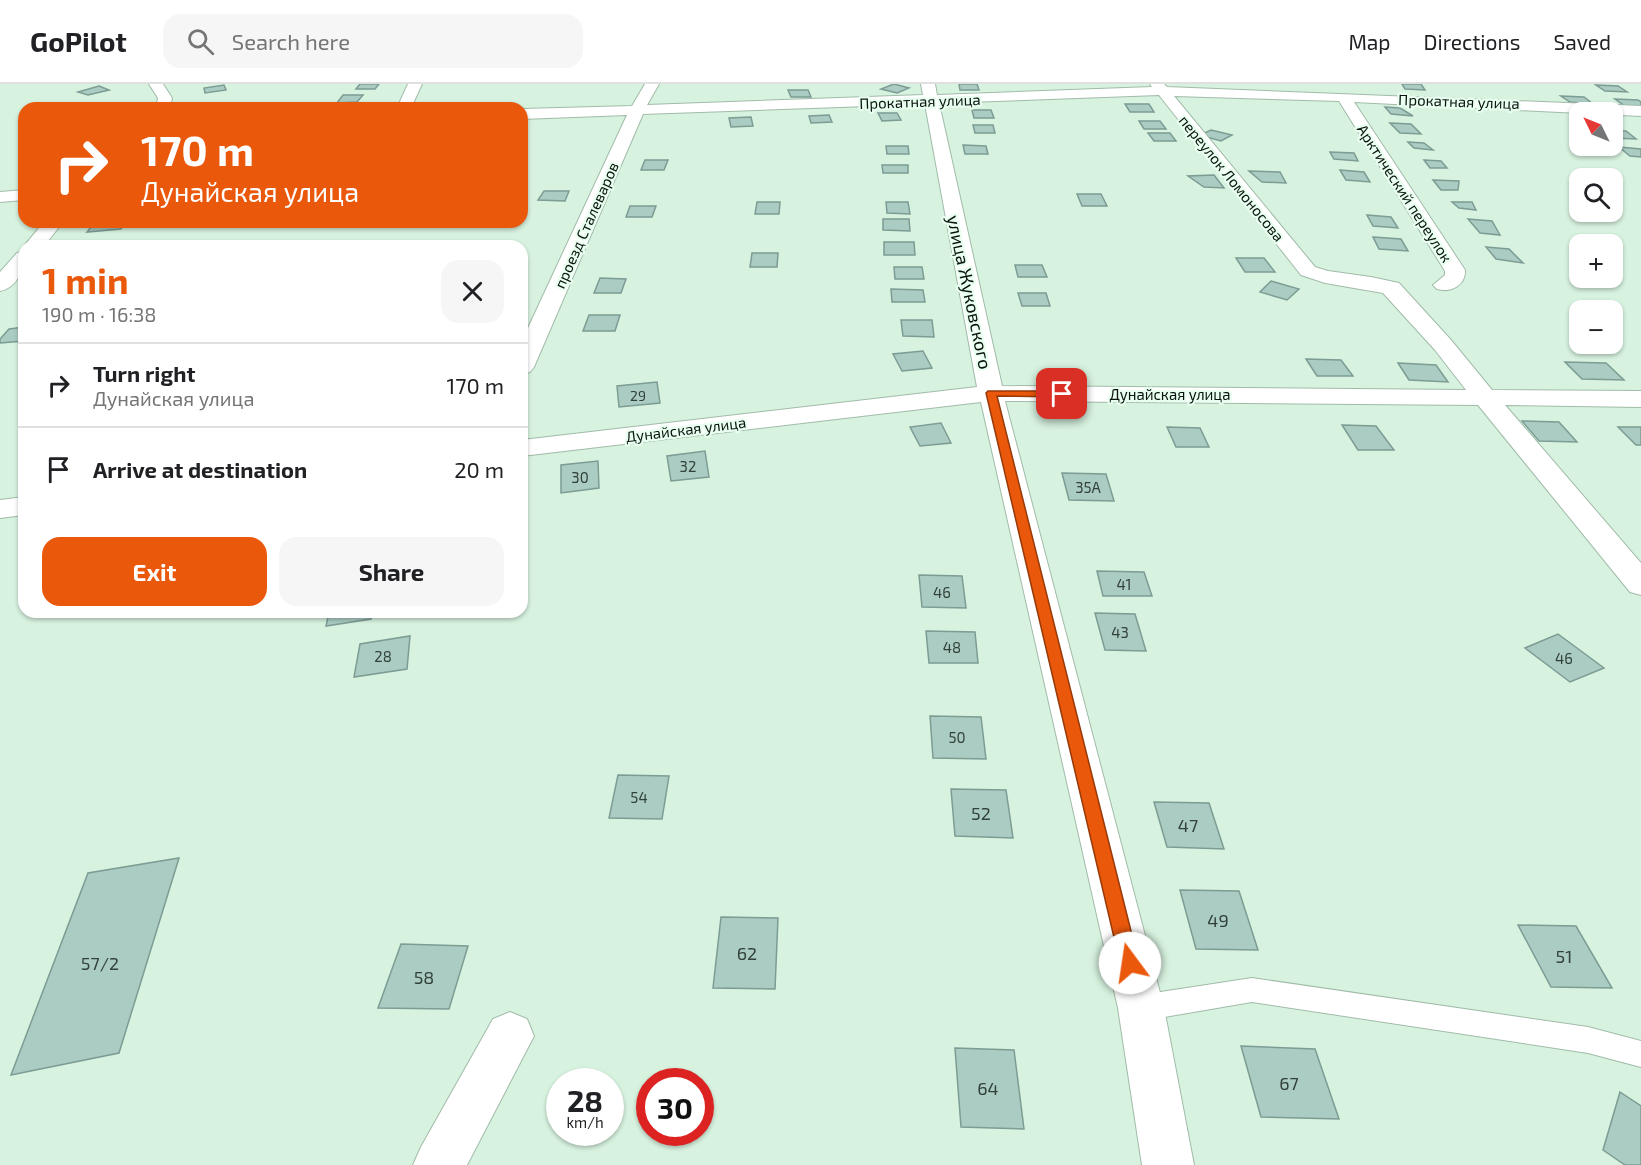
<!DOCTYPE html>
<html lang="en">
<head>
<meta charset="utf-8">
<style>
  body { margin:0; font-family:"Exo 2",sans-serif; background:#f6f6f6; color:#202124; height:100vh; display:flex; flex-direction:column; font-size:22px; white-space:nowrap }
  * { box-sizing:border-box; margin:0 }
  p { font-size:20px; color:#757577 }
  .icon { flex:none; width:33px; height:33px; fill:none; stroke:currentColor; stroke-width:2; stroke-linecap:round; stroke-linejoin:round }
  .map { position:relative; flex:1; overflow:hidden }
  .panel { position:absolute; left:18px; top:156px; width:510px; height:378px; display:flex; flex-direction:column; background:#fff; border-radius:18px; box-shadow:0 2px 4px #0004 }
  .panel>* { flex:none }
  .top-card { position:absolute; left:18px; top:18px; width:510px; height:126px; border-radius:18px; box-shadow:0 2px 4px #0004; background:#ea580c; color:#fff; overflow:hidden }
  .needle { width:39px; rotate:313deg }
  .buttons { position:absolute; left:1569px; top:18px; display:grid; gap:12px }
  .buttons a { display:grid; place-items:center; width:54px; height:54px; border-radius:12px; background:#fff; box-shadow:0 2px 4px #0004; font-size:30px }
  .speed { position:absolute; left:546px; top:984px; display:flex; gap:12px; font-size:30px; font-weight:700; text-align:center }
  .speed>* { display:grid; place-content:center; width:78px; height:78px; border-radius:50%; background:#fff; box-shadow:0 2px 4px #0004; line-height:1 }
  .speed small { font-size:15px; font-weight:400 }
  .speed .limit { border:9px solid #d22; background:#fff; color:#111 }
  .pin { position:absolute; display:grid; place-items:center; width:51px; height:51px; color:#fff; margin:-26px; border-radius:12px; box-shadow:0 3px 9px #0006 }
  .me { position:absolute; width:66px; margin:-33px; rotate:346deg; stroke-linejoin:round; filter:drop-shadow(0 0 4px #0008) }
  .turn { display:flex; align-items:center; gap:21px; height:126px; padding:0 24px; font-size:27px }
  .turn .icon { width:78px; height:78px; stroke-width:2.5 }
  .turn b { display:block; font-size:42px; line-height:51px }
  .round { display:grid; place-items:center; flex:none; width:63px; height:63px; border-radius:18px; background:#f6f6f6 }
  .head { display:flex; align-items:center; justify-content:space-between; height:102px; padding:0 24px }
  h1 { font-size:36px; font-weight:700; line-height:45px; color:#ea580c }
  .cta { display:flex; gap:12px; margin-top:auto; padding:12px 24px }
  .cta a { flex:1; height:69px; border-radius:18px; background:#ea580c; color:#fff; font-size:24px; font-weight:700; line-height:69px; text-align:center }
  .cta a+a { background:#f6f6f6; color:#202124 }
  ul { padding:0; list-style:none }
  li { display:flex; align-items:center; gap:18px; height:84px; padding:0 24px; border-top:2px solid #e0e0e0 }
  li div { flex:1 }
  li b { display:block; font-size:22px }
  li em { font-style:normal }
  header { display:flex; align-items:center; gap:36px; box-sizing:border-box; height:84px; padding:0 30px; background:#fff; border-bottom:2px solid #e0e0e0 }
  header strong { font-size:28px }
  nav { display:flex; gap:33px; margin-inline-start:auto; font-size:21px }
  .search { width:420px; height:54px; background:#f6f6f6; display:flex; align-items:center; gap:15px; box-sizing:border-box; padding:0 21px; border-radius:18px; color:#757577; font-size:22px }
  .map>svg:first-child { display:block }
  .building { fill:#aaccc3; stroke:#7c9c94; stroke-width:1.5 }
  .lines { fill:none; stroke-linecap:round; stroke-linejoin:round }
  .lane-casing { stroke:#a1bba9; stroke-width:2 }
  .street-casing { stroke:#a1bba9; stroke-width:2 }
  .lane { fill:#fff; fill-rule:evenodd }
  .street { fill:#fff; fill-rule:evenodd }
  .route { fill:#ea580c; stroke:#983908; stroke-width:1.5 }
  .labels { text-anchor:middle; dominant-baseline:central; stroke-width:4.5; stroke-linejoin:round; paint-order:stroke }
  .far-number-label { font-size:14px; fill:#32413a }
  .far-street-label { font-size:15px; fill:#0a130d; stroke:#e8feef }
  .number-label { font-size:15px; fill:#32413a }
  .street-label { font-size:18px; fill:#0a130d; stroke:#e8feef }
  .near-number-label { font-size:18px; fill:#32413a }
</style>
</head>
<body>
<header>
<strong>GoPilot</strong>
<div class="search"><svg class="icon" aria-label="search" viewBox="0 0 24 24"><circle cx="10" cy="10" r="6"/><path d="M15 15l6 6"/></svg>Search here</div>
<nav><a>Map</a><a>Directions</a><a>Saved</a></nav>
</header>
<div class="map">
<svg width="1641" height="1081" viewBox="0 0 1641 1081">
  <rect width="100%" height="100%" fill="#d7f2df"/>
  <!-- building -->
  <g class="building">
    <polygon points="360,0 379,0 375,5 356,5"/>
    <polygon points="894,0 909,4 897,9 881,5"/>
    <polygon points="959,0 977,0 979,6 960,6"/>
    <polygon points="1402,0 1421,0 1425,6 1405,5"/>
    <polygon points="224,1 226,6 205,9 204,4"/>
    <polygon points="1596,1 1618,2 1627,8 1605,7"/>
    <polygon points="99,2 109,6 88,11 78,8"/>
    <polygon points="788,6 808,6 811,13 791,13"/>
    <polygon points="343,11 363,11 357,18 337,19"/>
    <polygon points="1561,12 1584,13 1593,20 1570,18"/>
    <polygon points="1615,15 1638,16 1641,18 1641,23 1625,22"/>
    <polygon points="445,19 442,24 419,24 422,20"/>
    <polygon points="1125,20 1149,20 1154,28 1130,28"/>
    <polygon points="1385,23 1400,24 1413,32 1391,30"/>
    <polygon points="972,26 991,26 994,34 974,34"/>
    <polygon points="878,29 897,29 901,36 882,37"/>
    <polygon points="829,31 832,38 811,39 809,32"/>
    <polygon points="751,33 753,42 731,43 729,34"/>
    <polygon points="1139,37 1160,37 1166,45 1144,45"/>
    <polygon points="1390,39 1411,40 1421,50 1400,49"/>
    <polygon points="973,41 993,41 995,49 975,49"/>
    <polygon points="1211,46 1232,51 1221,57 1200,51"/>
    <polygon points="1612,47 1626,47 1636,55 1612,54"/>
    <polygon points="1148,49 1170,49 1176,57 1154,57"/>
    <polygon points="1408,58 1424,59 1433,66 1414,64"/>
    <polygon points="963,61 986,62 988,70 965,70"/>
    <polygon points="886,62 908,62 909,70 887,70"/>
    <polygon points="1619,63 1641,65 1641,73 1630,72"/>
    <polygon points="1330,68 1354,69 1358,77 1334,75"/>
    <polygon points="645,76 668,76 664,86 641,86"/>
    <polygon points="1424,76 1441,77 1447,84 1430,84"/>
    <polygon points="882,81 908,81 908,89 883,89"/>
    <polygon points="1340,86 1364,88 1370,98 1346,96"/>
    <polygon points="1249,87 1280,88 1286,99 1262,98"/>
    <polygon points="1214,91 1224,104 1204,103 1188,92"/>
    <polygon points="1433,96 1459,97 1458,106 1441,106"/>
    <polygon points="544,107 569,107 565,117 538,116"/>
    <polygon points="1077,110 1101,110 1107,122 1082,122"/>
    <polygon points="757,118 780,118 779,130 755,130"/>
    <polygon points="886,118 908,118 910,130 887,129"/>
    <polygon points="1452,118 1472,118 1476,126 1459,124"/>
    <polygon points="630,122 656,122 652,133 626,133"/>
    <polygon points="1367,131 1391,133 1398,144 1373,142"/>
    <polygon points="883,135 909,135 910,147 883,146"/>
    <polygon points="1468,135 1492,137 1500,151 1480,149"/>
    <polygon points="95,138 126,138 121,145 87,148"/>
    <polygon points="1373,153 1401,155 1408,167 1379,165"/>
    <polygon points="479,158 511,158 509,162 477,162"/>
    <polygon points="884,158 914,158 915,171 884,171"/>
    <polygon points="1486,163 1509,165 1523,179 1496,175"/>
    <polygon points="752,169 778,169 777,183 750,183"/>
    <polygon points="1236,174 1264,174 1275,188 1245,188"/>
    <polygon points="1015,181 1042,181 1047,193 1018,193"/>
    <polygon points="894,183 922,183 924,195 895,195"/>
    <polygon points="600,194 626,195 621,209 594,209"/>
    <polygon points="1271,197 1299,205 1287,216 1260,208"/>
    <polygon points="891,205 923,206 925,218 892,218"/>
    <polygon points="1018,209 1046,209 1050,222 1022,222"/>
    <polygon points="589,231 620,231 615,247 583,247"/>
    <polygon points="901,236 932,236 934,253 903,252"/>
    <polygon points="24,243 24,257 0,259 0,255 9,245"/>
    <polygon points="923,267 932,284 902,287 893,270"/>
    <polygon points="1306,275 1341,276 1353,292 1317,292"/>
    <polygon points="1565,278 1606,279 1624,296 1582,295"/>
    <polygon points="1398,279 1436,281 1448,298 1409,296"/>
    <polygon points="657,298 660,319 619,323 617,302"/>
    <polygon points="1522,337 1559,338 1577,358 1539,357"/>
    <polygon points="941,339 951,359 920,362 910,343"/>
    <polygon points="1342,341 1376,342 1394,366 1358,366"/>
    <polygon points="1167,343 1200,344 1209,363 1176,363"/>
    <polygon points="1618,343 1641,343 1641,361 1636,361"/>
    <polygon points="705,367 709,393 671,397 667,372"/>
    <polygon points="598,377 599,404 561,409 561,381"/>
    <polygon points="1062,389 1106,390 1114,417 1069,416"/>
    <polygon points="1097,487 1144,488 1152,512 1103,512"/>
    <polygon points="919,491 962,492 966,524 922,523"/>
    <polygon points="329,528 372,528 371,535 326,542"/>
    <polygon points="1095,529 1135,530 1146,567 1105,566"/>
    <polygon points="926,547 975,548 978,579 929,579"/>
    <polygon points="1558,550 1604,584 1570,598 1525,564"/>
    <polygon points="410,552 407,585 354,593 360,560"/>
    <polygon points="930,632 981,633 986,675 933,674"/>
    <polygon points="618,691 669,692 662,735 609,734"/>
    <polygon points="951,705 1006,706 1013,754 955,752"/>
    <polygon points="1154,718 1209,719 1224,765 1167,763"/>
    <polygon points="179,774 119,969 11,991 88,789"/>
    <polygon points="1180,806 1239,807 1258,866 1196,865"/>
    <polygon points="721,833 778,834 775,905 713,904"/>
    <polygon points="1518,841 1576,842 1612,904 1551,903"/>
    <polygon points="401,860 468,862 449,925 378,924"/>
    <polygon points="1241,962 1315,965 1339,1035 1261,1033"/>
    <polygon points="955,964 1014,966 1024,1045 961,1043"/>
    <polygon points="1620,1008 1641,1022 1641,1081 1625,1081 1603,1066"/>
  </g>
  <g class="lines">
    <defs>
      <polygon id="lane" points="1252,894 1588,943 1641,957 1641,983 1588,969 1252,918 1141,937 1132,933 1128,924 1132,915 1141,911"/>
      <g id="street">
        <polygon points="149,0 163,0 172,14 170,24 156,24 158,14"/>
        <polygon points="408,0 422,0 411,24 397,24"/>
        <path d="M645 0H659L647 21 923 11 921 0H935L937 11 1152 3 1150 0H1164L1167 3 1641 22V32L1354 18 1465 186C1466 201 1451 209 1437 205L1433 201 1445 191V187L1339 17 1174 12 1315 183 1328 187 1371 193 1399 199 1451 256 1492 306 1641 307V323L1505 321 1641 479V511L1630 508 1478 321 1005 317 1164 924 1194 1081H1142L1118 924 981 318 522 372V356L977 303 925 20 643 30 534 283 530 288 522 290V257L627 31 522 35V25L632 22ZM1159 11 1301 191 1325 199 1383 209 1435 266 1466 306 1002 302 939 19Z"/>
        <polygon points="24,106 24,116 0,118 0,108"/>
        <polygon points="44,138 63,138 44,162 24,162"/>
        <path d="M24 167C24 184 19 203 0 207V188L17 169Z"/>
        <polygon points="24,413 24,431 0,434 0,416"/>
        <polygon points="510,928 527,935 534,952 467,1081 413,1081 421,1063 493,935"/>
      </g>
    </defs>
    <!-- lane casing -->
    <use href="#lane" class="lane-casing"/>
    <!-- street casing -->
    <use href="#street" class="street-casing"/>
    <!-- lane -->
    <use href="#lane" class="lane"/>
    <!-- street -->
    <use href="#street" class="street"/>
  </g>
  <!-- route -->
  <polygon class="route" points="988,307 1062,307 1067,310 1062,313 997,312 1139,879 1136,885 1130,888 1123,885 1120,879 986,309"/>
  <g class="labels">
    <!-- far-number labels -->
    <g class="far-number-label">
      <text x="638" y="311">29</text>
    </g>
    <!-- far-street labels -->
    <g class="far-street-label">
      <text transform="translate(920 17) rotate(-2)">Прокатная улица</text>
      <text transform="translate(1459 17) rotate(2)">Прокатная улица</text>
      <text transform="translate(1232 94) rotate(51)">переулок Ломоносова</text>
      <text transform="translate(1405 109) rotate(57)">Арктический переулок</text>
      <text transform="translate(586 141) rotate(-66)">проезд Сталеваров</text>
      <text x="1170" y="310">Дунайская улица</text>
      <text transform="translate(686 345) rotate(-7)">Дунайская улица</text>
    </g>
    <!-- number labels -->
    <g class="number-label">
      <text x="688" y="382">32</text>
      <text x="580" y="393">30</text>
      <text x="1088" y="403">35А</text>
      <text x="1124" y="500">41</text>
      <text x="942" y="508">46</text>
      <text x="1120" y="548">43</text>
      <text x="952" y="563">48</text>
      <text x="383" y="572">28</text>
      <text x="1564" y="574">46</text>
      <text x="957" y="653">50</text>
      <text x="639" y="713">54</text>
    </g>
    <!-- street labels -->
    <g class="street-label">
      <text transform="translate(970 208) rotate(78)">улица Жуковского</text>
    </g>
    <!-- near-number labels -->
    <g class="near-number-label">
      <text x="981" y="729">52</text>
      <text x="1188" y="741">47</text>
      <text x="1218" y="836">49</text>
      <text x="747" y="869">62</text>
      <text x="1564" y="872">51</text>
      <text x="100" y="879">57/2</text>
      <text x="424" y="893">58</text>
      <text x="1289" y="999">67</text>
      <text x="988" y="1004">64</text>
    </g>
  </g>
</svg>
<div class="buttons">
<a><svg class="needle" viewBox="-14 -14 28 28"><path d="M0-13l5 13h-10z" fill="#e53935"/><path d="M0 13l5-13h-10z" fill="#757577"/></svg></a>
<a><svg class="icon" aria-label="search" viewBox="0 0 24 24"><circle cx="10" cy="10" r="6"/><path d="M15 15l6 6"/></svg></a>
<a>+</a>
<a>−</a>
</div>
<div class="speed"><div>28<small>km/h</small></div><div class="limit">30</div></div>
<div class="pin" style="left:1062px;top:310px;background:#d93025"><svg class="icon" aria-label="arrive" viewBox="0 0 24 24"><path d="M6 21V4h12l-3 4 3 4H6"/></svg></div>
<svg class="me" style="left:1130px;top:879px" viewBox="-20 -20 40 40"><circle r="19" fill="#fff"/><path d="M0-13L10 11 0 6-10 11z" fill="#ea580c"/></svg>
<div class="top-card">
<div class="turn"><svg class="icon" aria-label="right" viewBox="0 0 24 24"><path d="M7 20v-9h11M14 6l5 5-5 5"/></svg><div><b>170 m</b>Дунайская улица</div></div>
</div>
<section class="panel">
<div class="head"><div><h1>1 min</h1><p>190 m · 16:38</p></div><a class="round"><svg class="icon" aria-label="close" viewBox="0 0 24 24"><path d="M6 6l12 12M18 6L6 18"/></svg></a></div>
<ul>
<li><svg class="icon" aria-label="right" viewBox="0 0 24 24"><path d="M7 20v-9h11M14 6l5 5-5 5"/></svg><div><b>Turn right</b><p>Дунайская улица</p></div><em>170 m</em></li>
<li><svg class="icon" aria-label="arrive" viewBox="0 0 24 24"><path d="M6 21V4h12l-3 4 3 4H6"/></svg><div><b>Arrive at destination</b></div><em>20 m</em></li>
</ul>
<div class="cta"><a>Exit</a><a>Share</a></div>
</section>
</div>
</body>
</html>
